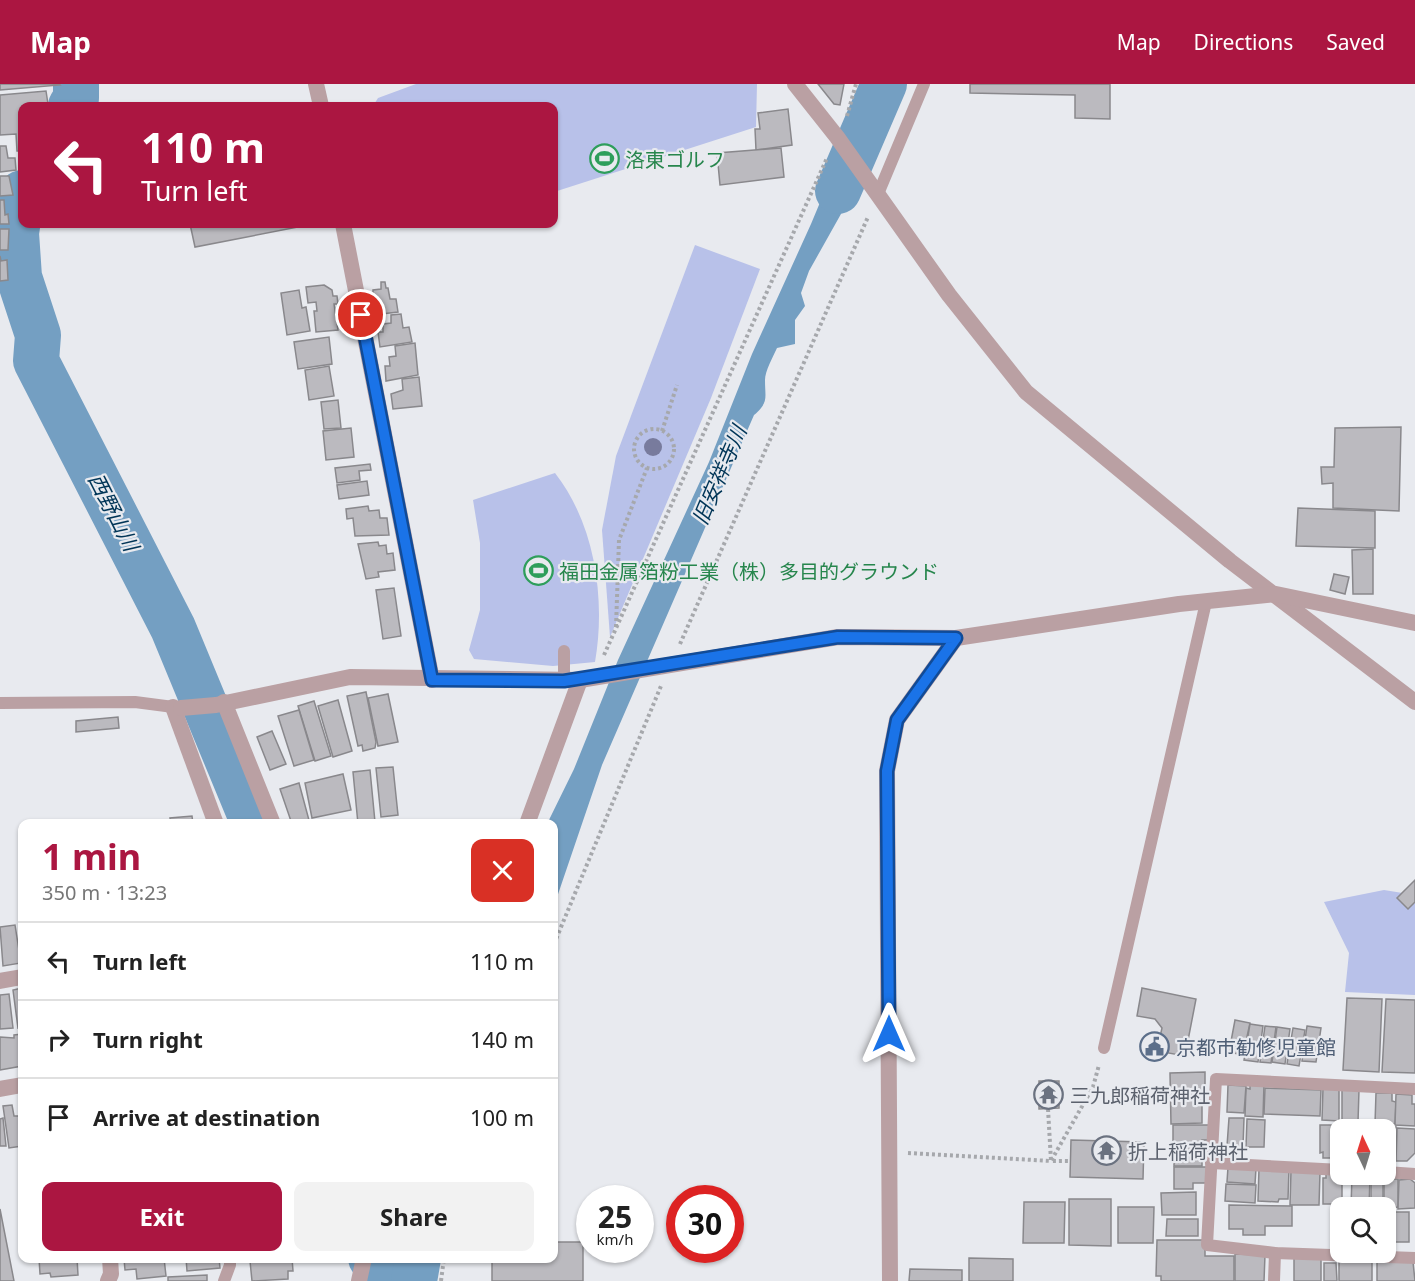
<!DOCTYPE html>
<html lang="en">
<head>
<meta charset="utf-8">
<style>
  body { margin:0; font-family:"Noto Sans","Noto Sans JP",sans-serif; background:#f2f2f2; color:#222; height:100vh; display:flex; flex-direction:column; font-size:22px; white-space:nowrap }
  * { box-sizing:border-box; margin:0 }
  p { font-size:20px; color:#767676 }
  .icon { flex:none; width:33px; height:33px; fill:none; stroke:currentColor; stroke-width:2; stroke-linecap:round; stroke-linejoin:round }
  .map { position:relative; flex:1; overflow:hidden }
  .side { position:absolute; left:18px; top:735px; width:540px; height:444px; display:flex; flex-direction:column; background:#fff; border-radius:12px; box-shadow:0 2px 4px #0004 }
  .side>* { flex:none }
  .banner { position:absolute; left:18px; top:18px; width:540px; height:126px; border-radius:12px; box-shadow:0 2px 4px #0004; background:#ab1641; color:#fff; overflow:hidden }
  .needle { width:39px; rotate:356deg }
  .tools { position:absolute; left:1330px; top:1035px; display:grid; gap:12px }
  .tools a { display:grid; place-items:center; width:66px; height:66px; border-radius:12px; background:#fff; box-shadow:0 2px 4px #0004; font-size:30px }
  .speed { position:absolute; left:576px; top:1101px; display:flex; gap:12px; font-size:30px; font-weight:700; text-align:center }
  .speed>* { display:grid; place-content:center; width:78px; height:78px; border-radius:50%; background:#fff; box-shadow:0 2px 4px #0004; line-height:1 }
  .speed small { font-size:15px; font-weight:400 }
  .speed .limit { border:9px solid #d22; background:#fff; color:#111 }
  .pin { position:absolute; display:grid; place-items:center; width:51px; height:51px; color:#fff; margin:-26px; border:3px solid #fff; border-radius:50%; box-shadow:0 2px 6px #0007 }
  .me { position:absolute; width:66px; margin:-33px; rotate:0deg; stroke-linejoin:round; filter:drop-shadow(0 0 4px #0008) }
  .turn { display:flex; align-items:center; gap:21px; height:126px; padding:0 24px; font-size:27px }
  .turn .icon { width:78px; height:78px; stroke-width:2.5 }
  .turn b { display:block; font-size:42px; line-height:51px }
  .round { display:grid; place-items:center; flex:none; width:63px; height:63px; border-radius:12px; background:#f2f2f2 }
  .head { display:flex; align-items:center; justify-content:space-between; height:102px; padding:0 24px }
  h1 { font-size:36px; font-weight:700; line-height:45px; color:#ab1641 }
  .action { display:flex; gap:12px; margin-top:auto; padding:12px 24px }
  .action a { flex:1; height:69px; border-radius:12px; background:#ab1641; color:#fff; font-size:24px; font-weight:700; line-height:69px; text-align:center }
  .action a+a { background:#f2f2f2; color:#222 }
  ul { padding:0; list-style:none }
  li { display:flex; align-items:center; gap:18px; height:78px; padding:0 24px; border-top:2px solid #e0e0e0 }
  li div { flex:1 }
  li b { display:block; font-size:22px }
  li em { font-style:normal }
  header { display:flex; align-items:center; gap:36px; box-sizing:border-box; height:84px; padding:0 30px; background:#ab1641; color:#fff }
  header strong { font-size:28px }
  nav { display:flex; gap:33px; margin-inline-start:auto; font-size:21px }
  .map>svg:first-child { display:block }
  .green { fill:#b8c1e9 }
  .water { fill:#749fc2 }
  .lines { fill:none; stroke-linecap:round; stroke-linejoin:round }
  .stream { stroke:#749fc2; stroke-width:8 }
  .river { stroke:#749fc2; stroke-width:46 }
  .building { fill:#bbbabf; stroke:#89888c; stroke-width:1.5 }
  .path { stroke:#a6a8ac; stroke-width:4; stroke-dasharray:3 3; stroke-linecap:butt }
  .service { stroke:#baa0a3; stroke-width:12 }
  .minor { stroke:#baa0a3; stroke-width:16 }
  .tree { fill:#787b9d }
  .route-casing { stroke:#114b97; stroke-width:15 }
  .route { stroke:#1a73e8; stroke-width:10 }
  .labels { text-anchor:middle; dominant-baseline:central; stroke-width:4.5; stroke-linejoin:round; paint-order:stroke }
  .leisure-label { font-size:20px; fill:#27864d; stroke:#e8eaef; text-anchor:start }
  .service-label { font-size:20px; fill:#4e5e75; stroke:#e8eaef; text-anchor:start }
  .worship-label { font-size:20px; fill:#5b616d; stroke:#e8eaef; text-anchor:start }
  .water-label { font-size:21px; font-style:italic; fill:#003557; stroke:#e8eaef }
</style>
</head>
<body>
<header>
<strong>Map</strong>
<nav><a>Map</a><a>Directions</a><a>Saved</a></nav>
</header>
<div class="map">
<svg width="1415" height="1197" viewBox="0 0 1415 1197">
  <rect width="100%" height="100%" fill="#e8eaef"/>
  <!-- green -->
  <g class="green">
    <polygon points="416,0 757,0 756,43 554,108 554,22 373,22 378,14"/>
    <polygon points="695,161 760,185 711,314 610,553 602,446 616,372"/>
    <path d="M555 389C595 440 606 515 595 578L553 582 474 575 469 566 480 526V459L473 416Z"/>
    <polygon points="1384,806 1415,811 1415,911 1345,908 1349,869 1324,818"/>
  </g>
  <!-- water -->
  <g class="water">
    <path d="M854 37 878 64 809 187 801 209 805 222 795 236V260L777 264C773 273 765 287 765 296 765 314 769 318 754 331L602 681 554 822V740H547L574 685 618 576 709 378 752 270 811 140Z"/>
    <polygon points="388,1175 414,1175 405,1197 386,1197"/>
  </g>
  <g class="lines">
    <!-- stream -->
    <polyline class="stream" points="883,8 889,0"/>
    <!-- river -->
    <g class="river">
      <polyline points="71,22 76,14 76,0"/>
      <polyline points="838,107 884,0"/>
      <polyline points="22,109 16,149 19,193 38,251 36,277 173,544 254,740"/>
      <polyline points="371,1174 386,1197"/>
      <polyline points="414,1197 418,1174"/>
    </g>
  </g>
  <!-- building -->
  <g class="building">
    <polygon points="0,0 59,0 60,1 0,6"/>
    <polygon points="818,0 844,0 840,21 834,20"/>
    <polygon points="970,0 1110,0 1110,35 1075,34 1075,11 970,9"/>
    <polygon points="46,7 48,20 22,22 22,67 17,67 16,50 0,51 0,11"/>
    <polygon points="788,25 792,61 756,66 755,45 760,45 758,29"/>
    <polygon points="0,62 6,62 8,74 15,74 16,86 0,88"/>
    <polygon points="781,64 784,93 720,101 717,69"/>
    <polygon points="0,92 9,92 13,111 0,112"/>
    <polygon points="0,116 4,116 5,131 8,130 9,140 0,140"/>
    <polygon points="190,140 297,140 298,143 195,163"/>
    <polygon points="0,145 9,145 8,166 0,166"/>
    <polygon points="0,172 1,177 7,176 8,196 0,197"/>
    <polygon points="381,198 385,198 386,204 388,204 390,215 396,215 398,228 373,231 373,206 381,205"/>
    <polygon points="324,201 332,206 333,212 337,212 338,220 334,220 338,246 316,248 314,227 317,227 316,218 308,219 306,203"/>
    <polygon points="299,206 302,224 306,223 310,247 287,251 281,209"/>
    <polygon points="401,230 403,244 409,243 412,258 380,263 378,248 383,248 383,240 391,239 391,231"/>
    <polygon points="329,253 332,280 298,285 294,258"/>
    <polygon points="415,259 418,291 386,297 385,282 390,282 389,273 396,272 395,262"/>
    <polygon points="329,282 334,312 309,316 305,286"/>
    <polygon points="419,293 422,322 393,325 391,310 403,306 402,295"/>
    <polygon points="338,316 341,344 324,345 321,318"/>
    <polygon points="1401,343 1399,427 1333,424 1333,399 1322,400 1321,383 1334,383 1335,344"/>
    <polygon points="351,344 354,373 326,376 323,347"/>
    <polygon points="370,380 371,386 359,387 360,396 337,399 335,384"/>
    <polygon points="367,397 369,411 339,415 337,401"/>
    <polygon points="368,422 369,427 379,426 380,434 387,434 389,451 355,452 353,434 347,435 346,425"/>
    <polygon points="1298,424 1375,427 1375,464 1296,462"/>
    <polygon points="378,458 379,462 386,461 387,470 393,469 395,486 378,488 379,493 366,495 358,460"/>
    <polygon points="1373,465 1373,510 1353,510 1352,466"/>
    <polygon points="1334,490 1349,493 1345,510 1330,506"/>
    <polygon points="394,504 401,552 383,555 376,506"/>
    <polygon points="366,608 376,658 375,664 363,667 362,661 358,662 347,612"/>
    <polygon points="388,610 398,658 378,662 368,614"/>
    <polygon points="338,616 352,667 333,673 318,622"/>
    <polygon points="314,617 331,672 315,677 298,622"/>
    <polygon points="299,626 314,676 294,682 278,632"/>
    <polygon points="118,633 119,644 76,648 76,637"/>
    <polygon points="272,647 286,680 270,686 257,653"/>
    <polygon points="393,683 398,731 381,733 376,684"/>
    <polygon points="370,686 375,738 358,740 353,688"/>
    <polygon points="343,690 351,726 312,734 305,699"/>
    <polygon points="299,699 310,740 292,740 280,705"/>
    <polygon points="192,732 193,740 171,740 170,734"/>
    <polygon points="1415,796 1415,818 1408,825 1397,814"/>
    <polygon points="15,841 21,879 3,882 0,843"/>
    <polygon points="22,904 22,943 18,944 13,906"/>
    <polygon points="1142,904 1196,915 1185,972 1157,967 1162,944 1155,935 1137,932"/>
    <polygon points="9,910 13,944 0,945 0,911"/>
    <polygon points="1347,914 1382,915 1379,988 1343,986"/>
    <polygon points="1386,915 1415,916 1415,989 1382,988"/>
    <polygon points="1235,936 1250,939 1243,971 1229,968"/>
    <polygon points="1250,940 1263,942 1258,978 1244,976"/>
    <polygon points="1265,942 1276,943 1271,979 1260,978"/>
    <polygon points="1307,942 1321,944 1316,978 1302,977"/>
    <polygon points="1277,943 1290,945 1285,980 1272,978"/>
    <polygon points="1293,944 1305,946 1299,982 1287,980"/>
    <polygon points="22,950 22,982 0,986 0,953 14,954 14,951"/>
    <polygon points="1205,988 1205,1021 1202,1021 1202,1039 1171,1040 1170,989"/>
    <polygon points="1039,997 1059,997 1059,1024 1039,1025"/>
    <polygon points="1250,1000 1264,1000 1263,1033 1245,1032 1246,1004 1250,1005"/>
    <polygon points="1228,1001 1246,1002 1244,1029 1227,1028"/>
    <polygon points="1265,1004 1321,1006 1320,1032 1264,1030"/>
    <polygon points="1323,1004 1339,1005 1339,1037 1322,1036"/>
    <polygon points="1342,1005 1359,1006 1358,1038 1342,1037"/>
    <polygon points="1376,1009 1392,1009 1392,1017 1396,1018 1395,1040 1375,1040"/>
    <polygon points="1396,1010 1412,1011 1412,1020 1415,1020 1415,1042 1395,1041"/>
    <polygon points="12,1021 14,1032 20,1032 22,1062 9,1064 3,1022"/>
    <polygon points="3,1034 6,1062 0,1062 0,1035"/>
    <polygon points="1229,1034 1244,1034 1243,1062 1227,1062"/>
    <polygon points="1247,1035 1265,1036 1264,1063 1246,1063"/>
    <polygon points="1173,1041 1209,1041 1209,1056 1202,1056 1202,1061 1173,1061"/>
    <polygon points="1320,1041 1339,1041 1339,1074 1323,1074 1323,1068 1320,1069"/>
    <polygon points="1377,1042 1396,1043 1395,1064 1389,1064 1389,1075 1386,1075 1386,1046 1377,1046"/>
    <polygon points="1397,1044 1415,1045 1415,1069 1407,1077 1396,1077"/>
    <polygon points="1071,1056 1144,1058 1143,1095 1070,1093"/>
    <polygon points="1174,1062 1209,1062 1209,1077 1202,1077 1202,1082 1174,1082"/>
    <polygon points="1174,1083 1208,1083 1208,1099 1193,1099 1193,1105 1174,1105"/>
    <polygon points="1228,1083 1256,1084 1255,1100 1227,1098"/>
    <polygon points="1259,1084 1289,1085 1288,1115 1279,1115 1278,1118 1258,1117"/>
    <polygon points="1291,1087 1320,1088 1319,1121 1290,1121"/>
    <polygon points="1326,1088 1342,1090 1342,1120 1323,1120 1323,1094 1326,1094"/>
    <polygon points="1352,1092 1370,1093 1369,1123 1351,1123"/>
    <rect x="1371" y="1093" width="12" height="30"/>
    <polygon points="1384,1095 1398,1095 1398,1123 1384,1124"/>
    <polygon points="1410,1095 1415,1099 1415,1124 1398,1125 1399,1096"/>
    <polygon points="1226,1100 1256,1101 1255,1119 1225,1117"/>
    <polygon points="1196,1108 1196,1131 1162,1131 1161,1109"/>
    <polygon points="1069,1115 1111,1115 1111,1162 1069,1161"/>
    <polygon points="1024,1118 1065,1118 1064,1159 1023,1159"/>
    <polygon points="1229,1121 1292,1122 1292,1142 1265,1142 1265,1151 1243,1151 1243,1145 1229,1145"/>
    <polygon points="1118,1123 1154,1123 1153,1159 1118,1159"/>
    <polygon points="0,1125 14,1197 0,1197"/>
    <rect x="1386" y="1128" width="23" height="30"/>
    <polygon points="1167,1135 1198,1135 1198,1152 1166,1152"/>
    <polygon points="1157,1156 1205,1156 1205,1172 1234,1172 1234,1197 1161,1197 1161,1192 1156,1192"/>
    <polygon points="554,1158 583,1158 583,1197 492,1197 492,1174 554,1174"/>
    <polygon points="1235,1170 1265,1171 1264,1197 1235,1197"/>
    <polygon points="39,1174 77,1174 78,1191 51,1193 50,1189 40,1190"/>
    <polygon points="164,1174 166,1192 137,1195 136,1185 125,1186 124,1175"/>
    <polygon points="186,1174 219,1174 220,1184 187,1187"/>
    <polygon points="292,1174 293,1187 288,1187 288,1195 252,1197 250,1177"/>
    <polygon points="969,1174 1013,1175 1013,1197 969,1197"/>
    <rect x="1294" y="1174" width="27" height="23"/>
    <rect x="1339" y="1177" width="33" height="20"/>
    <polygon points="1377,1178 1413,1178 1415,1197 1377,1197"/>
    <polygon points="1324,1179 1336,1179 1337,1197 1324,1197"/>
    <polygon points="910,1185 962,1186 962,1197 909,1197"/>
    <polygon points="207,1191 207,1197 168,1197 168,1193"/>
  </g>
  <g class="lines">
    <!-- path -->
    <g class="path">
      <polyline points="847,32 856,0"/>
      <circle cx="654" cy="365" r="20"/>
      <polyline points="662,347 677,301"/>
      <polyline points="616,543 619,456 647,384"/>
      <polyline points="680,560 868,133"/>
      <polyline points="604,571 827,74"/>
      <polyline points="554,860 661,602"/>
      <polyline points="1048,1025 1051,1077 1070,1077"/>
      <polyline points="908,1069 1051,1077 1093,1003 1099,981"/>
      <polyline points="441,1197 444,1174"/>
    </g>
    <!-- service -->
    <g class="service">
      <polyline points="878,110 924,0"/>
      <polyline points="564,567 564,597"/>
      <polyline points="0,619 135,618 181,624"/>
      <polyline points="1104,964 1206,518"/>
      <polyline points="1415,1005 1216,995 1207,1161 1275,1169 1415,1174"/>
      <polyline points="1211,1079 1341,1086"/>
      <polyline points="1386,1088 1415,1090"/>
      <polyline points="224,1197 230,1181 230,1174"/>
      <polyline points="1274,1197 1275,1169"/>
    </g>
    <!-- minor -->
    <g class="minor">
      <polyline points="316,0 321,22"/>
      <polyline points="795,0 837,53 949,211 1026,308 1230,477 1415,618"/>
      <polyline points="343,140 432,596"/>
      <polyline points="224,618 273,740"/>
      <polyline points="173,623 216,740"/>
      <polyline points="181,624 216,621 350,593 580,596 838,553 956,554 1179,520 1276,510 1415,539"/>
      <polyline points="527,740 580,596"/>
      <polyline points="0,897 22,893"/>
      <polyline points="0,1005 22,1001"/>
      <polyline points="108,1197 111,1190 110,1174"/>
      <polyline points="359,1197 364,1174"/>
      <polyline points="890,1197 887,687 897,636 956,554"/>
    </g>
  </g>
  <!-- trees -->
  <circle class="tree" cx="653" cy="363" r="9"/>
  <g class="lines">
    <defs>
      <polyline id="route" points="361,231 432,596 564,597 838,553 956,554 897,636 887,687 889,950"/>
    </defs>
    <!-- route casing -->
    <use href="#route" class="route-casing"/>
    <!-- route -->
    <use href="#route" class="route"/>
  </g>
  <!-- icons -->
  <defs>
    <symbol id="stadium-ring" viewBox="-11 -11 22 22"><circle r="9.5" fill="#e8eaef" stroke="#2e9e5b" stroke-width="1.5"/><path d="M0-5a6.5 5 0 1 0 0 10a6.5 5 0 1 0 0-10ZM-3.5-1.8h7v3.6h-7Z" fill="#2e9e5b"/></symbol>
    <symbol id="civic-ring" viewBox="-11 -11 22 22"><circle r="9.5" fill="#e8eaef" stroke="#5c6f8a" stroke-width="1.5"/><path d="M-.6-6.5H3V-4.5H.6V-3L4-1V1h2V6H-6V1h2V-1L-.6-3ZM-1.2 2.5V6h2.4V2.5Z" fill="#5c6f8a"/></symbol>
    <symbol id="temple-ring" viewBox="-11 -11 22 22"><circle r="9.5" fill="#e8eaef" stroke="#6b7280" stroke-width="1.5"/><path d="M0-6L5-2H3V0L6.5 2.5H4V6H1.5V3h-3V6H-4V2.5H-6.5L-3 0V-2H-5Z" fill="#6b7280"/></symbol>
  </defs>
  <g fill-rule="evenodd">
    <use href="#stadium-ring" x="588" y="58" width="33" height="33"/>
    <use href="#stadium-ring" x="522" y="470" width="33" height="33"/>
    <use href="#civic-ring" x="1138" y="946" width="33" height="33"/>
    <use href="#temple-ring" x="1032" y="994" width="33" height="33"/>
    <use href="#temple-ring" x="1090" y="1050" width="33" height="33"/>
  </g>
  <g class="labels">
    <!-- leisure labels -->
    <g class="leisure-label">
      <text x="625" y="75">洛東ゴルフ</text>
      <text x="559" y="487">福田金属箔粉工業（株）多目的グラウンド</text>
    </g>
    <!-- service labels -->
    <g class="service-label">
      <text x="1176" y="963">京都市勧修児童館</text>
    </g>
    <!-- worship labels -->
    <g class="worship-label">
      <text x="1070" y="1011">三九郎稲荷神社</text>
      <text x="1128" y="1067">折上稲荷神社</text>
    </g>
    <!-- water labels -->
    <g class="water-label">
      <text transform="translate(719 391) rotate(-67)">旧安祥寺川</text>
      <text transform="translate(114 428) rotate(63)">西野山川</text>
    </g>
  </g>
</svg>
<div class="tools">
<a><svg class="needle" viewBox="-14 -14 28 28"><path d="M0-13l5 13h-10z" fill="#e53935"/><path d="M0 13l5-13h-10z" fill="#767676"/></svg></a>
<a><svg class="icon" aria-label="search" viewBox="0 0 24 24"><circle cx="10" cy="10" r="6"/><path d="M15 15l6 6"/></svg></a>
</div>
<div class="speed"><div>25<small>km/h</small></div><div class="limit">30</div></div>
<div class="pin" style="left:361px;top:231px;background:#d93025"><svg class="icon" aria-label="arrive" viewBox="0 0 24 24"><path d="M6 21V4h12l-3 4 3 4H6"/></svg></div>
<svg class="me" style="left:889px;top:950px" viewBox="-20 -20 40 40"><path d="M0-17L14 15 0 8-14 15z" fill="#1a73e8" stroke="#fff" stroke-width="4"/></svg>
<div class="banner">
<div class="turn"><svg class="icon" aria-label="left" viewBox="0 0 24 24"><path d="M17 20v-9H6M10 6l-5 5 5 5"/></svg><div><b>110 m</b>Turn left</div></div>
</div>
<section class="side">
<div class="head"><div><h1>1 min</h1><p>350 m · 13:23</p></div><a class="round" style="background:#d93025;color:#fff"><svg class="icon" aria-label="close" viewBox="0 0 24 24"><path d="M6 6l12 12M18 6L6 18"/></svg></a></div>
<ul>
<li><svg class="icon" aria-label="left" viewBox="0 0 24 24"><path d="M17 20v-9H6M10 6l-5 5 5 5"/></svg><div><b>Turn left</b></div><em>110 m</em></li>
<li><svg class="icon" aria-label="right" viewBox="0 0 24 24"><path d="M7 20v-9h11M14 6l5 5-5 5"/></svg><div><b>Turn right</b></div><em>140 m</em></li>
<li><svg class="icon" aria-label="arrive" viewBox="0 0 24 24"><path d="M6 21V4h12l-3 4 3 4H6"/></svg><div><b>Arrive at destination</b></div><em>100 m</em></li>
</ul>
<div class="action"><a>Exit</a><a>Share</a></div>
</section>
</div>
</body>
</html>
